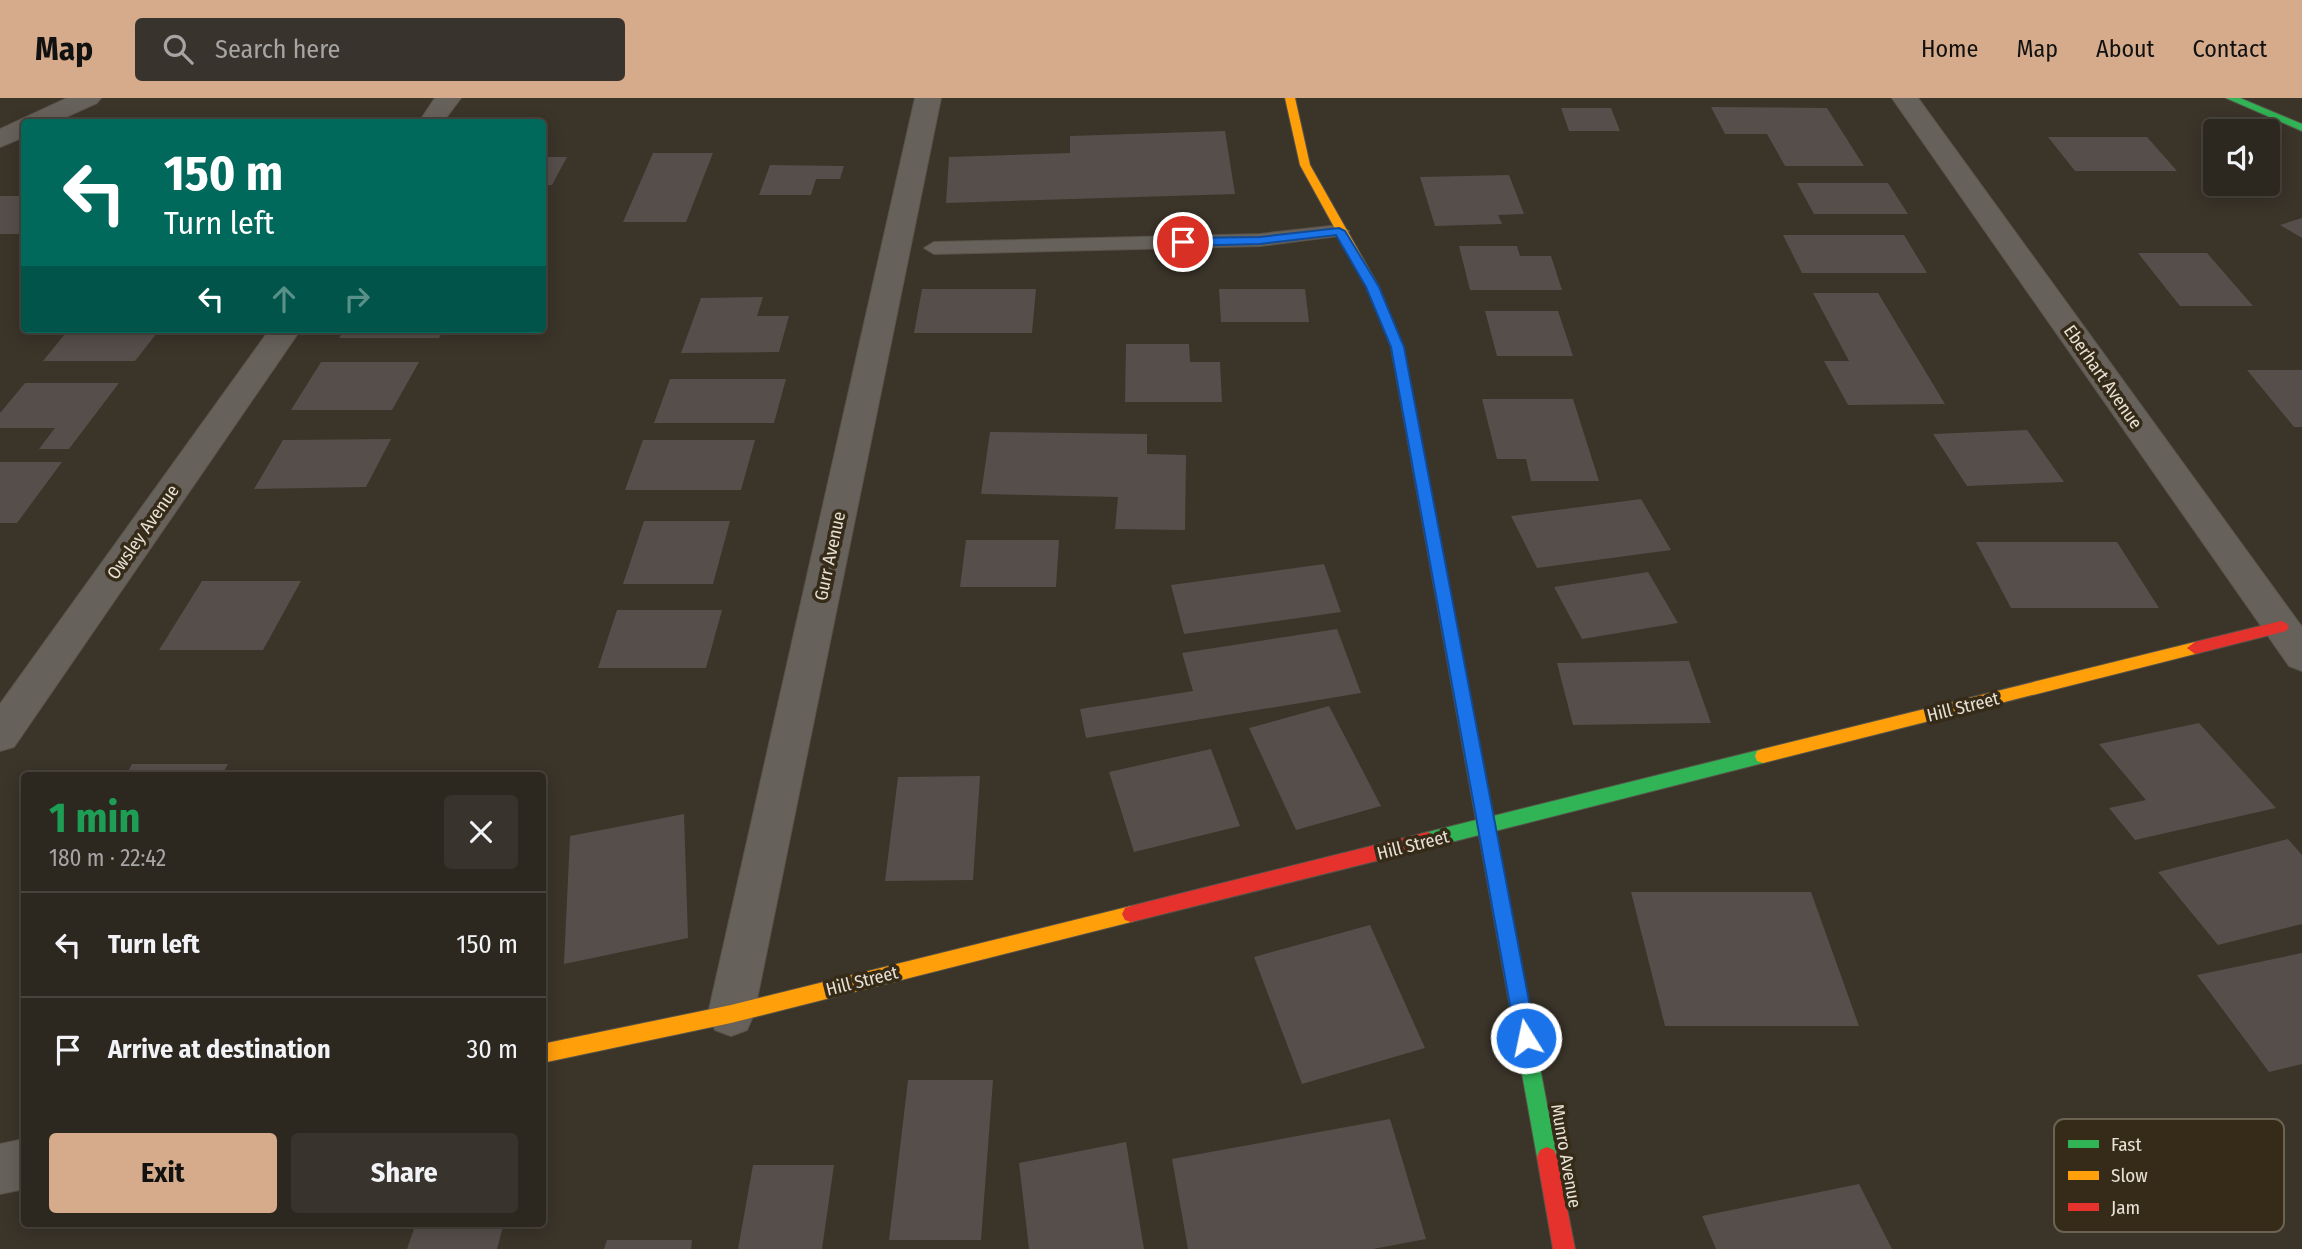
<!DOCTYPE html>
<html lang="en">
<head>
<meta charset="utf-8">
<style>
  body { margin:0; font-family:"Fira Sans Condensed",sans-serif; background:#38332c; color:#f1f3f6; height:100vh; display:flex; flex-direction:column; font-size:26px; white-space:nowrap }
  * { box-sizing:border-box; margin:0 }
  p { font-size:23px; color:#a6a5a4 }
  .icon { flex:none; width:38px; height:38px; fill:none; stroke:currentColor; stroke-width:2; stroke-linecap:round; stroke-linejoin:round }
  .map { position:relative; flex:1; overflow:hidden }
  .sheet { position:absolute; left:21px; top:674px; width:525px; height:455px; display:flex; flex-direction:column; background:#2c271f; border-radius:7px; box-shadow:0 4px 18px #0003,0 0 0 2px #48443d }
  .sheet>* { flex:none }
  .banner { position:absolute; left:21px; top:21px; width:525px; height:214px; border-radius:7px; box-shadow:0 4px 18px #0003,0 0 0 2px #48443d; background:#00695c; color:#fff; overflow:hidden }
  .buttons { position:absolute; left:2203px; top:21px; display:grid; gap:14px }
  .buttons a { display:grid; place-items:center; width:77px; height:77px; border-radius:7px; background:#2c271f; box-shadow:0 4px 18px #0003,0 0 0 2px #48443d; font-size:35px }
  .pin { position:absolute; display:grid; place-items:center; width:60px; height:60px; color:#fff; margin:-30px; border:4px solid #fff; border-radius:50%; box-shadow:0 2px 7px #0007 }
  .me { position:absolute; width:77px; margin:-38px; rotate:350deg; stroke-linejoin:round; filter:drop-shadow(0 0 5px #0008) }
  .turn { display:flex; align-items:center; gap:24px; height:147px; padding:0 28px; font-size:32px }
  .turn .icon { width:91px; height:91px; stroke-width:2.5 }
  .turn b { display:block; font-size:49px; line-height:60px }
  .lanes { display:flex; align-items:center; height:66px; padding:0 28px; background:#0003; justify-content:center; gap:35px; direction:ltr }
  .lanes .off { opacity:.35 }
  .round { display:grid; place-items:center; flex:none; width:74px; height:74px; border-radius:7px; background:#38332c }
  .head { display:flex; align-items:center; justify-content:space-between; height:119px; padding:0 28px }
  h1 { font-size:42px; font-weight:700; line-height:52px; color:#1e9e55 }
  .action { display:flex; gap:14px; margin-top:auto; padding:14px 28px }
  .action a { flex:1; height:80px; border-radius:7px; background:#d6ab8b; color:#111; font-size:28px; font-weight:700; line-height:80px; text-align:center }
  .action a+a { background:#38332c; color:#f1f3f6 }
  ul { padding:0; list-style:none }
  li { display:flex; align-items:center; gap:21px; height:105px; padding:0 28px; border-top:2px solid #48443d }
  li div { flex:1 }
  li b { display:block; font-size:26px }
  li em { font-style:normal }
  header { display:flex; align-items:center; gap:42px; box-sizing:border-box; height:98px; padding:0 35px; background:#d6ab8b; color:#111 }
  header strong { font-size:33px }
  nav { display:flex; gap:38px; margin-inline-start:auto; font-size:24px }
  .search { width:490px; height:63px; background:#38332c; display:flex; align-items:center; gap:18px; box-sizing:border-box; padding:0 24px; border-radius:7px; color:#a6a5a4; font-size:26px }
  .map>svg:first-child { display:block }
  .building { fill:#554e4b }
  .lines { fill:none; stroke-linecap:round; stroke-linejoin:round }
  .lane-casing { stroke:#585349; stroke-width:2 }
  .street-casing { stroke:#585349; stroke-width:2 }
  .fast-casing { stroke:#585349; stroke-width:2 }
  .slow-casing { stroke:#585349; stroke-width:2 }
  .jam-casing { stroke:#585349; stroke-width:2 }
  .lane { fill:#66615a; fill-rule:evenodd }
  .street { fill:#66615a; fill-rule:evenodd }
  .fast { fill:#30b455; fill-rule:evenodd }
  .slow { fill:#ff9f0a; fill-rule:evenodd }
  .jam { fill:#e5322d; fill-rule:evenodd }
  .route { fill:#1a73e8; stroke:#114b97; stroke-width:2 }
  .labels { text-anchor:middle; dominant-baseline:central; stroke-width:7; stroke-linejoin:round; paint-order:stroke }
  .street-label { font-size:18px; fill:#e8e1d5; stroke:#362b18 }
  .key { fill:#362b18; stroke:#6b6251; stroke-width:2 }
  .key-label { font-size:19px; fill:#e8e1d5 }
</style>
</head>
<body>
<header>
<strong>Map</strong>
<div class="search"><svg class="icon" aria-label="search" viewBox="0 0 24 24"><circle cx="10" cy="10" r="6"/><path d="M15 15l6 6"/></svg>Search here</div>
<nav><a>Home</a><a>Map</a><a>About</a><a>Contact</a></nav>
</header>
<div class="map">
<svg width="2302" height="1151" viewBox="0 0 2302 1151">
  <rect width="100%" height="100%" fill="#3a3429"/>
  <!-- building -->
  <g class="building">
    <polygon points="1711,9 1827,10 1864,68 1785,68 1767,36 1725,36"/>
    <polygon points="1561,10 1611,10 1620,33 1569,33"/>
    <polygon points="1225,33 1235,96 946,105 949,59 1070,55 1070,38"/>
    <polygon points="2048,39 2147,39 2177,73 2075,73"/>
    <polygon points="653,55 713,55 686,124 623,124"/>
    <polygon points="542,59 567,59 552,87 542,87"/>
    <polygon points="770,67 844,68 840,81 816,81 811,97 759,97"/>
    <polygon points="1509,77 1524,116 1498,117 1502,126 1435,128 1420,79"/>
    <polygon points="1797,85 1888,85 1908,116 1814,116"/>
    <rect x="0" y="98" width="24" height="38"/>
    <polygon points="2302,120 2302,140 2280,127"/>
    <polygon points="1783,137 1904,137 1927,175 1802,175"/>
    <polygon points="1459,148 1517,148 1520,158 1551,158 1562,192 1470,192"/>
    <polygon points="2138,155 2207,155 2253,208 2180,208"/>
    <polygon points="922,191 1036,191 1032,235 914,235"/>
    <polygon points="1219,191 1305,191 1309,224 1221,224"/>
    <polygon points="1813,195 1878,195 1945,306 1848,307 1824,263 1849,263"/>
    <polygon points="763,199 757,218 789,218 779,254 681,255 701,200"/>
    <polygon points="1485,213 1558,213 1573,258 1497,258"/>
    <polygon points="69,231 160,231 135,263 43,263"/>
    <polygon points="345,231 444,231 439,240 339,240"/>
    <polygon points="1126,246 1189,246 1190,264 1220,264 1222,304 1125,304"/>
    <polygon points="321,264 419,264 392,312 291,312"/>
    <polygon points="2247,272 2302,272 2302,329 2294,329"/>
    <polygon points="670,281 786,281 774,325 654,325"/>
    <polygon points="25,285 119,285 69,351 39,351 55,330 0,330 0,315"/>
    <polygon points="1482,301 1573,301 1599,383 1531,383 1526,361 1497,361"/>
    <polygon points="2027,332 2064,384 1967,388 1933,336"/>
    <polygon points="990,334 1147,336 1147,356 1186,357 1185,432 1115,431 1118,399 981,396"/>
    <polygon points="391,341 366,389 254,391 283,342"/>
    <polygon points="643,342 755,342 741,392 625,392"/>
    <polygon points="0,364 62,364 17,425 0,425"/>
    <polygon points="1641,401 1671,452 1537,470 1511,418"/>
    <polygon points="644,423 730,423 713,486 623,486"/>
    <polygon points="966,442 1059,442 1056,489 960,489"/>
    <polygon points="1976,444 2117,444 2159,510 2011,510"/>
    <polygon points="1324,466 1341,514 1184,536 1171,487"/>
    <polygon points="1648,474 1678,525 1582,541 1554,489"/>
    <polygon points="202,483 301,483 263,552 159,552"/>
    <polygon points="617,512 722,512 706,570 598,570"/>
    <polygon points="1337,531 1361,595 1086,640 1080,611 1193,593 1182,555"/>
    <polygon points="1689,563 1711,625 1573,627 1557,565"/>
    <polygon points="1329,608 1381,708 1296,732 1249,630"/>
    <polygon points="2199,625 2276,710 2135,742 2109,710 2146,702 2099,646"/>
    <polygon points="1211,651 1240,728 1134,754 1109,674"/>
    <polygon points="132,666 228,666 222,677 126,677"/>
    <polygon points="980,678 973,782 885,783 898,679"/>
    <polygon points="684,716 688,840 564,866 570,738"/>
    <polygon points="2288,741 2302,757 2302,826 2218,847 2158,774"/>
    <polygon points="1631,794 1811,794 1859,928 1665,928"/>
    <polygon points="1370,827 1425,950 1302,986 1254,859"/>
    <polygon points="2302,855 2302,966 2269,974 2197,877"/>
    <polygon points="908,982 993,982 981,1142 889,1142"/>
    <polygon points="1390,1021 1426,1141 1373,1151 1188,1151 1172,1061"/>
    <polygon points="1126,1044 1144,1151 1029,1151 1019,1065"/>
    <polygon points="753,1067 834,1067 822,1151 738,1151"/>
    <polygon points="1859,1086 1892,1151 1716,1151 1702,1118"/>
    <polygon points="416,1125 504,1125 497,1151 407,1151"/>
    <polygon points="607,1142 692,1142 691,1151 604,1151"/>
  </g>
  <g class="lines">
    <defs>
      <polygon id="lane" points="1339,127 1349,133 1346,137 1260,148 934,156 924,150 934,144 1260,136"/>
      <g id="street">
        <polygon points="67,0 101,0 97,5 55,24 24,24 24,39 0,49 0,31"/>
        <polygon points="435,0 461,0 443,24 419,24"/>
        <polygon points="915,0 941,0 754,916 747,932 731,938 715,932 708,916"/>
        <polygon points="1892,0 1918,0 2302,529 2302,573 2289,568"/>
        <polygon points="270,231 301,231 14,649 0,653 0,606"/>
        <polygon points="24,1041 24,1091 0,1096 0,1046"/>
      </g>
      <g id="fast">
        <polygon points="2226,0 2240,0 2302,26 2302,33"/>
        <polygon points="1457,566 1463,568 1465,572 1493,718 1763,651 1769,653 1771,658 1769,663 1763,665 1495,733 1557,1059 1554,1066 1547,1069 1540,1066 1537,1059 1479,737 1428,750 1422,747 1419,742 1422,737 1428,734 1476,722 1449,572 1451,568"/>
      </g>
      <g id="slow">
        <polygon points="1285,0 1295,0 1310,67 1379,189 1403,249 1465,572 1463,576 1451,576 1449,572 1391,249 1367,189 1300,67"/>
        <polygon points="2195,544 2203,550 2195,556 1763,665 1757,663 1755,658 1757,653 1763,651"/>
        <polygon points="1131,808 1137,810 1140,816 1137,822 1131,824 731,925 542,965 542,946 731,907"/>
      </g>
      <g id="jam">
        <polygon points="2281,523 2286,525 2289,529 2286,533 2195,556 2187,550 2195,544"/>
        <polygon points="1428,734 1434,737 1437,742 1434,747 1428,750 1131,824 1125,822 1122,816 1125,810 1131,808"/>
        <polygon points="1547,1049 1554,1052 1557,1059 1575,1151 1553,1151 1537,1059 1540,1052"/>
      </g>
    </defs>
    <!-- lane casing -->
    <use href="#lane" class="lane-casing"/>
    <!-- street casing -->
    <use href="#street" class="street-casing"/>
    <!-- fast casing -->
    <use href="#fast" class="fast-casing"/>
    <!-- slow casing -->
    <use href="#slow" class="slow-casing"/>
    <!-- jam casing -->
    <use href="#jam" class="jam-casing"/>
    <!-- lane -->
    <use href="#lane" class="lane"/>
    <!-- street -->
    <use href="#street" class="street"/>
    <!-- fast -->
    <use href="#fast" class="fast"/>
    <!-- slow -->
    <use href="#slow" class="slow"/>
    <!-- jam -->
    <use href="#jam" class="jam"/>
  </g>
  <!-- route -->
  <polygon class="route" points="1339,130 1345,133 1379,189 1404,249 1536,940 1533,946 1526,949 1519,946 1516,940 1391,249 1366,189 1336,137 1260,146 1183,148 1177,144 1183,140 1260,139"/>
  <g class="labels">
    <!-- street labels -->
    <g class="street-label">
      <text transform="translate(2103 279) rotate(55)">Eberhart Avenue</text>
      <text transform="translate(143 434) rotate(-55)">Owsley Avenue</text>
      <text transform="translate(830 458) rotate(-78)">Gurr Avenue</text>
      <text transform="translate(1963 609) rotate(-14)">Hill Street</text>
      <text transform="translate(1413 747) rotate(-14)">Hill Street</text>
      <text transform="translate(862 883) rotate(-14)">Hill Street</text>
      <text transform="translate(1566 1058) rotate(80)">Munro Avenue</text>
    </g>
  </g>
  <!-- legend -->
  <rect x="2054" y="1021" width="230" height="113" rx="10" class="key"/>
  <rect x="2068" y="1042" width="31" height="8" fill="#30b455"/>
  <rect x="2068" y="1073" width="31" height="9" fill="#ff9f0a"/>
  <rect x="2068" y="1105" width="31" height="8" fill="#e5322d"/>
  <g class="key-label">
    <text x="2111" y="1053">Fast</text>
    <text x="2111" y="1084">Slow</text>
    <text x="2111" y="1116">Jam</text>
  </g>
</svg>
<div class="buttons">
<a><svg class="icon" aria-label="sound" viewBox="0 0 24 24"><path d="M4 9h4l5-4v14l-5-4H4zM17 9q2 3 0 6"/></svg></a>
</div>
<div class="pin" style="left:1183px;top:144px;background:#d93025"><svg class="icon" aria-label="arrive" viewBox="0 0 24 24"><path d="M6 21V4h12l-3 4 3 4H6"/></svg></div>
<svg class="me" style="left:1526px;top:940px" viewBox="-20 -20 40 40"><circle r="17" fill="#1a73e8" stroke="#fff" stroke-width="3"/><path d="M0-11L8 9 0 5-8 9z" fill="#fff"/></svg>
<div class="banner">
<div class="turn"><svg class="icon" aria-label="left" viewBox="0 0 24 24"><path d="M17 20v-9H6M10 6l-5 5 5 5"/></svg><div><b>150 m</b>Turn left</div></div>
<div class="lanes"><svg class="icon" aria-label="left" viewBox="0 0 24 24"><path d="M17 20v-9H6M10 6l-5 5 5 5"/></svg><svg class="icon off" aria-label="ahead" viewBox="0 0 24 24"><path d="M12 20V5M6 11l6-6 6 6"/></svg><svg class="icon off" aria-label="right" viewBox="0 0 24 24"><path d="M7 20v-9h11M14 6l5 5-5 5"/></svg></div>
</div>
<section class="sheet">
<div class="head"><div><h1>1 min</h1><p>180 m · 22:42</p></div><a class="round"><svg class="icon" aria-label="close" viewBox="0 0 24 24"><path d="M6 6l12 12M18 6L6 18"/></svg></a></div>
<ul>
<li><svg class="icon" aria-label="left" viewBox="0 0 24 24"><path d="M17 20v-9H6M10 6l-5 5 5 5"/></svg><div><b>Turn left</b></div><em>150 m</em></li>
<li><svg class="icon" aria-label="arrive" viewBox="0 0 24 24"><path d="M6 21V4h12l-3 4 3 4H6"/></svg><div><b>Arrive at destination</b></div><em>30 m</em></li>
</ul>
<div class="action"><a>Exit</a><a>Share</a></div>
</section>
</div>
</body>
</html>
